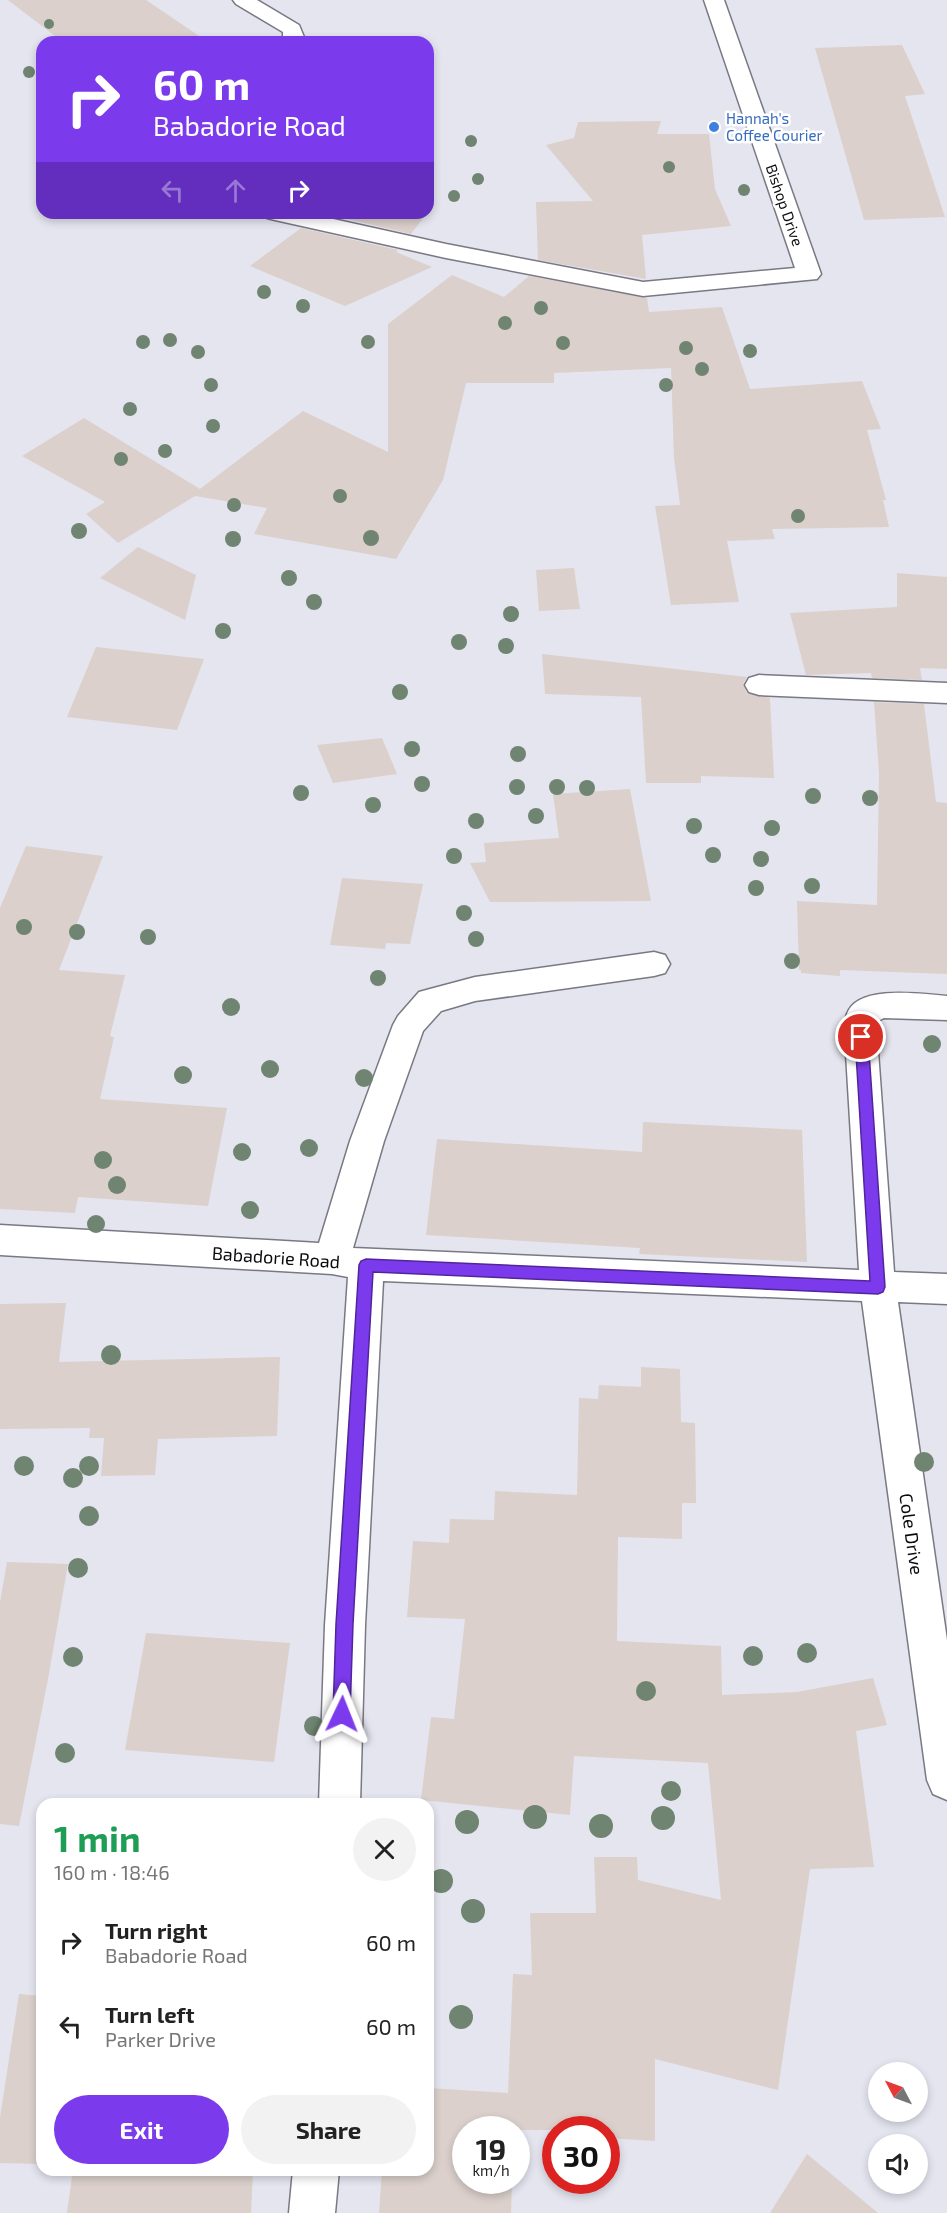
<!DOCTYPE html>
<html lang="en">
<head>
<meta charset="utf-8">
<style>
  body { margin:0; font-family:"Exo 2",sans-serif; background:#f2f2f2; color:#222; height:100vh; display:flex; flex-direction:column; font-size:22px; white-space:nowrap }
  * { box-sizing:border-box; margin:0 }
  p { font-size:20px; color:#767676 }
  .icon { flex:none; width:33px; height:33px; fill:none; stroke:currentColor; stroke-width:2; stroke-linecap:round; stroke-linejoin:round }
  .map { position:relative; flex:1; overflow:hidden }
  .details { position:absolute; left:36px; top:1798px; width:398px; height:378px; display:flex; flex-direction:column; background:#fff; border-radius:18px; box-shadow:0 3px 9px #0003 }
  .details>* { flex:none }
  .hud { position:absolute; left:36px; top:36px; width:398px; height:183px; border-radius:18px; box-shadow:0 3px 9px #0003; background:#7c3aed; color:#fff; overflow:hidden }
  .needle { width:39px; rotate:311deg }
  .fabs { position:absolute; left:868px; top:2062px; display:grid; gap:12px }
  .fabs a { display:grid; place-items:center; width:60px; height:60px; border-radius:50%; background:#fff; box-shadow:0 3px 9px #0003; font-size:30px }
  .speed { position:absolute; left:452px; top:2116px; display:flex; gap:12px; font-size:30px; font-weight:700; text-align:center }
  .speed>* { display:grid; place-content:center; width:78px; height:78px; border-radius:50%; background:#fff; box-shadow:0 3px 9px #0003; line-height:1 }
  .speed small { font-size:15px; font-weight:400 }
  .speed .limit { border:9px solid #d22; background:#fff; color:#111 }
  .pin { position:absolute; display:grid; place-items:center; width:51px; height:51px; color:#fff; margin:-26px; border:3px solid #fff; border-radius:50%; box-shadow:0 2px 6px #0007 }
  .me { position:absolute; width:66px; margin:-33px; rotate:2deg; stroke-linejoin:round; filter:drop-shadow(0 0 4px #0008) }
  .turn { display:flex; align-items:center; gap:21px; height:126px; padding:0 18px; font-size:27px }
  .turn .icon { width:78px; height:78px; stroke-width:2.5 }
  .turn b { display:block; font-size:42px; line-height:51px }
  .lanes { display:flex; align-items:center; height:57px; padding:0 18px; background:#0003; justify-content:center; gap:30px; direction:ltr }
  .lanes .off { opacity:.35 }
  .round { display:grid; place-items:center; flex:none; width:63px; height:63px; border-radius:32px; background:#f2f2f2 }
  .overview { display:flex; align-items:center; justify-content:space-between; height:102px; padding:0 18px }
  h1 { font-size:36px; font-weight:700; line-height:45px; color:#1e9e55 }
  .primary-button { display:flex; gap:12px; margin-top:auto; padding:12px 18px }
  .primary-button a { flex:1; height:69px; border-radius:36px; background:#7c3aed; color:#fff; font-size:24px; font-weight:700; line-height:69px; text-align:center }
  .primary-button a+a { background:#f2f2f2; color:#222 }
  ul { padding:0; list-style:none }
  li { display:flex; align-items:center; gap:18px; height:84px; padding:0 18px }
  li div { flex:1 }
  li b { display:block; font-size:22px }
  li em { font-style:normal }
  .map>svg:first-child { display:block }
  .building { fill:#dbd0cb }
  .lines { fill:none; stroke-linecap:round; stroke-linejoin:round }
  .minor-casing { stroke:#787983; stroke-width:3 }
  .minor { fill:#fff; fill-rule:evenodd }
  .tree { fill:#6f8471 }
  .route { fill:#7c3aed; stroke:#51269a; stroke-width:1.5 }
  .shop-dot { fill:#3f7fe0; stroke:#fff; stroke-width:2 }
  .labels { text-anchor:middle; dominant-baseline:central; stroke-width:5; stroke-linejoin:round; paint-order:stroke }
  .far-shop-label { font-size:15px; fill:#366cbe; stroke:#fff; text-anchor:start }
  .far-street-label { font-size:15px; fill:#0b0b0f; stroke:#fff }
  .street-label { font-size:18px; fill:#0b0b0f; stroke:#fff }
</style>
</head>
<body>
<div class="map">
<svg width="947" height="2213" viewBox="0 0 947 2213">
  <rect width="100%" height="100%" fill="#e4e5ef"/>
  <!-- building -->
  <g class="building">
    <polygon points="8,0 146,0 208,42 63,42"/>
    <polygon points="902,45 925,94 905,96 945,217 864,220 815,48"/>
    <polygon points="661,121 657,134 709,134 715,189 731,226 642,235 646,279 538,260 536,202 593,201 546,145 574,138 578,122"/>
    <polygon points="322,213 427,213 411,234"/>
    <polygon points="301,228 398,250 396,252 432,267 345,306 250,266"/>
    <polygon points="452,275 504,297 529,276 647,298 649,312 722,307 750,389 862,381 881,429 867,430 886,500 883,500 889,527 772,529 775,539 727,541 739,602 671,605 655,506 680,505 674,458 671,368 554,373 554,383 466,383 443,480 396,559 254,534 267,508 195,496 118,543 86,514 105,502 22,456 84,418 200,489 303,411 388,452 388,324"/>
    <polygon points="138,547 196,575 185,620 100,578"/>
    <polygon points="574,568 580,609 539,611 536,570"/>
    <polygon points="897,573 947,577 947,669 920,668 922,680 872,678 871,673 806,675 790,613 897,607"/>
    <polygon points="96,647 204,659 177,730 67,717"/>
    <polygon points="542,654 747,677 743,684 747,693 770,698 774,778 701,776 701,783 646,783 641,697 545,694"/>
    <polygon points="874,702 924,704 936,802 947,803 947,974 840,970 840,976 801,973 801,970 799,970 797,901 877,905 879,773"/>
    <polygon points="382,738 397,774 333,783 317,745"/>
    <polygon points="630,789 651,901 490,902 470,863 486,862 484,843 559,838 553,794"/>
    <polygon points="26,846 103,856 59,970 125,975 110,1036 114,1037 100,1099 227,1108 208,1206 78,1197 75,1213 0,1209 0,908"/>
    <polygon points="342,878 423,884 410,944 386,943 385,949 330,945"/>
    <polygon points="643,1122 802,1130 807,1262 639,1254 640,1248 426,1235 437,1139 642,1152"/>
    <polygon points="66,1303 59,1362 280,1357 277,1436 158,1439 155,1475 101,1476 104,1438 89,1438 90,1428 0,1429 0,1304"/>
    <polygon points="641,1367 680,1369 681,1422 695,1423 696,1503 682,1503 682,1539 618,1537 617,1641 721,1646 722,1695 797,1692 873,1678 887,1725 856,1731 874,1867 810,1869 778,2090 655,2059 655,2141 606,2138 606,2130 465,2130 465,2181 512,2181 511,2213 379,2213 382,2170 428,2170 428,2088 508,2093 513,1974 532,1975 530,1913 596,1913 594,1857 637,1857 638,1880 721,1900 708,1763 574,1756 570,1815 421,1800 431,1717 454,1719 465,1619 407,1617 413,1541 449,1543 450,1519 494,1520 495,1491 577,1495 579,1398 598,1399 599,1385 641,1387"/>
    <polygon points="7,1562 68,1564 48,1679 19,1826 0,1824 0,1602"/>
    <polygon points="146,1633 290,1643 274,1762 125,1750"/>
    <polygon points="19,1994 42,1996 42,2164 0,2163 0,2118"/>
    <polygon points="807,2154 878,2213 770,2213"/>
    <polygon points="73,2170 253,2170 251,2213 67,2213"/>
  </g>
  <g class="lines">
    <defs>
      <g id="minor">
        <polygon points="233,0 257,0 299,25 304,37 301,42 279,42 283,36 283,32 236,4"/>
        <polygon points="704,0 724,0 821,274 817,279 643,296 446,258 275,220 267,218 264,213 306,213 446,244 643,282 795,268"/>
        <polygon points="759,675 947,683 947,703 759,695 749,692 745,685 749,678"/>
        <path d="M654 952 665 955 670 964 665 973 654 976 475 1001 441 1011 423 1031 384 1141 353 1248 859 1270 845 1037C845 1030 844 1020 847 1014 857 984 922 994 947 996V1020L884 1018 878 1021 877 1037 894 1272 947 1274V1304L898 1302 947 1640V1800L933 1794 927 1780 862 1301 383 1281 365 1625 360 1804H319L325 1625 348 1277 332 1274 0 1255V1225L319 1243 350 1141 393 1025 398 1016 419 992 430 989 475 977Z"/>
        <polygon points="293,2170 339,2170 335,2213 289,2213"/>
      </g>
    </defs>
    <!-- minor casing -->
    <use href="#minor" class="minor-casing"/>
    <!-- minor -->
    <use href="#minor" class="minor"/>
  </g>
  <!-- trees -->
  <g class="tree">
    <circle cx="49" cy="24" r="5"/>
    <circle cx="29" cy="72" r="6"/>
    <circle cx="471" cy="141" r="6"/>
    <circle cx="669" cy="167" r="6"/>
    <circle cx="478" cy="179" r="6"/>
    <circle cx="744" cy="190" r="6"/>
    <circle cx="454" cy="196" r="6"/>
    <circle cx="264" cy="292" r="7"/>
    <circle cx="303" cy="306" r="7"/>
    <circle cx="541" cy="308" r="7"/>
    <circle cx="505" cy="323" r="7"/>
    <circle cx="170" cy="340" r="7"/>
    <circle cx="143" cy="342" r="7"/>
    <circle cx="368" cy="342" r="7"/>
    <circle cx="563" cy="343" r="7"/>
    <circle cx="686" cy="348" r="7"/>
    <circle cx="750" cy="351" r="7"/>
    <circle cx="198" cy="352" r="7"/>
    <circle cx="702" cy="369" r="7"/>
    <circle cx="211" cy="385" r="7"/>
    <circle cx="666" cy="385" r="7"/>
    <circle cx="130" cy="409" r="7"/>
    <circle cx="213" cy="426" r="7"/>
    <circle cx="165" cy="451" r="7"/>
    <circle cx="121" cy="459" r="7"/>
    <circle cx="340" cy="496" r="7"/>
    <circle cx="234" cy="505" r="7"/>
    <circle cx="798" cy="516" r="7"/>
    <circle cx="79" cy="531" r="8"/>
    <circle cx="371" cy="538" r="8"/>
    <circle cx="233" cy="539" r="8"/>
    <circle cx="289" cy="578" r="8"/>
    <circle cx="314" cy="602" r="8"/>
    <circle cx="511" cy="614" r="8"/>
    <circle cx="223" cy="631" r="8"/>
    <circle cx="459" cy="642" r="8"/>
    <circle cx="506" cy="646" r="8"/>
    <circle cx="400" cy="692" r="8"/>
    <circle cx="412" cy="749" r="8"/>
    <circle cx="518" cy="754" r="8"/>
    <circle cx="422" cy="784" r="8"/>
    <circle cx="517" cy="787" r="8"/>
    <circle cx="557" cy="787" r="8"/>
    <circle cx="587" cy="788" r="8"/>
    <circle cx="301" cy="793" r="8"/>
    <circle cx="813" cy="796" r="8"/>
    <circle cx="870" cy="798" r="8"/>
    <circle cx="373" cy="805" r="8"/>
    <circle cx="536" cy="816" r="8"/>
    <circle cx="476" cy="821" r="8"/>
    <circle cx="694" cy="826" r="8"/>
    <circle cx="772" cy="828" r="8"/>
    <circle cx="713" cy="855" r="8"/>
    <circle cx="454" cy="856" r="8"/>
    <circle cx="761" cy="859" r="8"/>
    <circle cx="812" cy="886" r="8"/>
    <circle cx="756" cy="888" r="8"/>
    <circle cx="464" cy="913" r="8"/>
    <circle cx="24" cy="927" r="8"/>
    <circle cx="77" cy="932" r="8"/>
    <circle cx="148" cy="937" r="8"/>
    <circle cx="476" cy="939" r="8"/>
    <circle cx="792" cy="961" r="8"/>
    <circle cx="378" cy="978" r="8"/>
    <circle cx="231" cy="1007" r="9"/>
    <circle cx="932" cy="1044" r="9"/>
    <circle cx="270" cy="1069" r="9"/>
    <circle cx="183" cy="1075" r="9"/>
    <circle cx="364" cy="1078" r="9"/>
    <circle cx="309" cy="1148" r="9"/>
    <circle cx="242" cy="1152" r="9"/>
    <circle cx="103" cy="1160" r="9"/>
    <circle cx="117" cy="1185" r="9"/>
    <circle cx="250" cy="1210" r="9"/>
    <circle cx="96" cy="1224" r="9"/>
    <circle cx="111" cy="1355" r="10"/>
    <circle cx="924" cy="1462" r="10"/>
    <circle cx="24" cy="1466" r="10"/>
    <circle cx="89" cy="1466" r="10"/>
    <circle cx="73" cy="1478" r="10"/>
    <circle cx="89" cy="1516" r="10"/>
    <circle cx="78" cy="1568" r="10"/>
    <circle cx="807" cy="1653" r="10"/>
    <circle cx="753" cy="1656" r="10"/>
    <circle cx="73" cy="1657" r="10"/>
    <circle cx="646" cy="1691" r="10"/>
    <circle cx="314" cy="1726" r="10"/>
    <circle cx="65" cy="1753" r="10"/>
    <circle cx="671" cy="1791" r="10"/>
    <circle cx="535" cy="1817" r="12"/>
    <circle cx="663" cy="1818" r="12"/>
    <circle cx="467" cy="1822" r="12"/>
    <circle cx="601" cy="1826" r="12"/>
    <circle cx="441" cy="1881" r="12"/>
    <circle cx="473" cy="1911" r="12"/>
    <circle cx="461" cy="2017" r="12"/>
  </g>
  <!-- route -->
  <polygon class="route" points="861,1032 868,1037 885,1287 883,1292 878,1294 373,1272 353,1624 350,1714 348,1720 342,1723 336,1720 333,1714 336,1624 359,1265 361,1261 366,1259 870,1281 855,1037"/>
  <!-- markers -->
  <circle class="shop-dot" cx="714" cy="127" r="6"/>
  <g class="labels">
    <!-- far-shop labels -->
    <g class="far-shop-label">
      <text x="726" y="118">Hannah's<tspan x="726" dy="17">Coffee Courier</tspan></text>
    </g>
    <!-- far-street labels -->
    <g class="far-street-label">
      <text transform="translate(785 205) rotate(71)">Bishop Drive</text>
    </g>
    <!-- street labels -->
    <g class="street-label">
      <text transform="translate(276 1257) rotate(4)">Babadorie Road</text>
      <text transform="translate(912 1534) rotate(82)">Cole Drive</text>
    </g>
  </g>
</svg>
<div class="fabs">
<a><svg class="needle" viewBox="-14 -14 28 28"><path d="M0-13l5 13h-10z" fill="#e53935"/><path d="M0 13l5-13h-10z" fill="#767676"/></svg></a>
<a><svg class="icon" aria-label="sound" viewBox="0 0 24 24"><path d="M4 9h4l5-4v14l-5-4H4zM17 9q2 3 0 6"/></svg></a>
</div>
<div class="speed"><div>19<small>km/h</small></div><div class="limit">30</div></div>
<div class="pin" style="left:861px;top:1037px;background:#d93025"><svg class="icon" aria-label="arrive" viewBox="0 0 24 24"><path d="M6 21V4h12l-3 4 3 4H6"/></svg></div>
<svg class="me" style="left:342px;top:1714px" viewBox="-20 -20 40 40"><path d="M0-17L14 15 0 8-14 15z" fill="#7c3aed" stroke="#fff" stroke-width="4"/></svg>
<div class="hud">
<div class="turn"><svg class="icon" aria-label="right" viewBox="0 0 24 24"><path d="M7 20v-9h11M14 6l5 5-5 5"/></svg><div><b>60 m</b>Babadorie Road</div></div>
<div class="lanes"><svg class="icon off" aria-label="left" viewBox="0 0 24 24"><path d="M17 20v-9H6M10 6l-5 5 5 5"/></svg><svg class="icon off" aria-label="ahead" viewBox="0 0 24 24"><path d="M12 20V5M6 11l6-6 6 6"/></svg><svg class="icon" aria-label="right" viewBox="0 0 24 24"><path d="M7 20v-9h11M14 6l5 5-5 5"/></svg></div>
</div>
<section class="details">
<div class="overview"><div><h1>1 min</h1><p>160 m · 18:46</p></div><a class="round"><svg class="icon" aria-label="close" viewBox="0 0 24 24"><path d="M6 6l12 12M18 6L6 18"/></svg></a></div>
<ul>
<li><svg class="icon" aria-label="right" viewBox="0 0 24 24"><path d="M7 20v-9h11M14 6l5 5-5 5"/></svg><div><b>Turn right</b><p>Babadorie Road</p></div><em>60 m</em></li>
<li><svg class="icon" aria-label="left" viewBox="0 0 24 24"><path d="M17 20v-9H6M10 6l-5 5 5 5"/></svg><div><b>Turn left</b><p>Parker Drive</p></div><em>60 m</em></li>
</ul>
<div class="primary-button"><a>Exit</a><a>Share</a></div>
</section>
</div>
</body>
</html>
